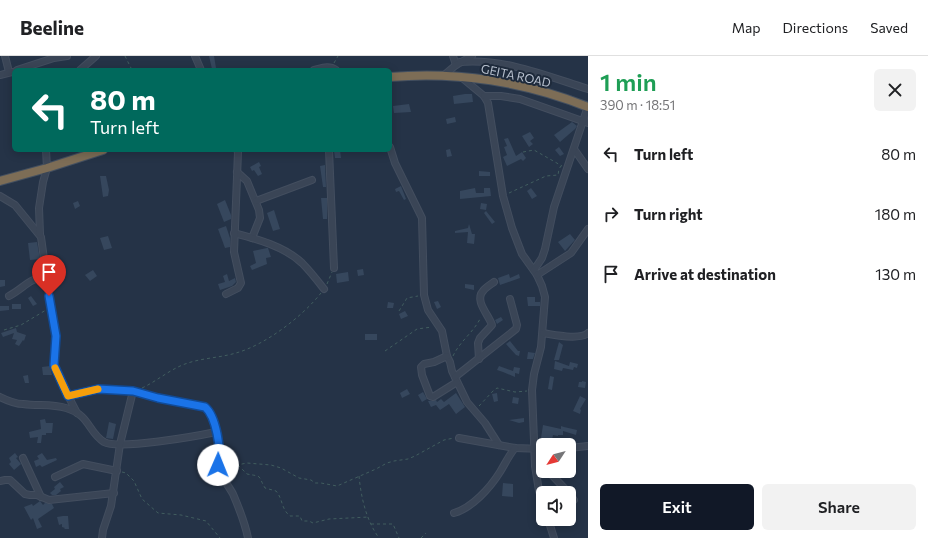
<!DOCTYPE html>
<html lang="en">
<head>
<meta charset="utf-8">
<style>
  body { margin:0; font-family:Commissioner,sans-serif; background:#f2f2f2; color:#202124; height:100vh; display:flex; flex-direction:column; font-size:15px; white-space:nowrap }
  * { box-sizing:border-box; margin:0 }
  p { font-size:13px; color:#757577 }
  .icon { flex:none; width:22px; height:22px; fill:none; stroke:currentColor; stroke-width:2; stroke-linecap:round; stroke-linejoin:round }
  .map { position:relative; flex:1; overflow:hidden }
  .details { display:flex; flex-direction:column; background:#fff; width:340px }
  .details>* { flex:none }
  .top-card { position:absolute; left:12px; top:12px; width:380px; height:84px; border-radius:6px; box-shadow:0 2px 10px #0003; background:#00695c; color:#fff; overflow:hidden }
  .needle { width:26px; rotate:234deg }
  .fabs { position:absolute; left:536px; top:382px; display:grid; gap:8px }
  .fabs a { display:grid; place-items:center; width:40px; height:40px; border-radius:6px; background:#fff; box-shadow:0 2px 10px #0003; font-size:20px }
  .pin { position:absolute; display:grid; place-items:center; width:34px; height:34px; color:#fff; margin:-41px -17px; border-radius:50% 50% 50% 0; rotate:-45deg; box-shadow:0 0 4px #0007 }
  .pin .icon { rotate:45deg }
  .me { position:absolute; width:44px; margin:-22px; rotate:1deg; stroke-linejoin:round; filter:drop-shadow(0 0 3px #0008) }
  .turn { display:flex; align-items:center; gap:14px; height:84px; padding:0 12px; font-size:18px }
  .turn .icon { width:52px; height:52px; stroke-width:2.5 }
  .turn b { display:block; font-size:28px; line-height:34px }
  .round { display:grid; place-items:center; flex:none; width:42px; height:42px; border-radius:6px; background:#f2f2f2 }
  .overview { display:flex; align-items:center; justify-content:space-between; height:68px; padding:0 12px }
  h1 { font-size:24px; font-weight:600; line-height:30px; color:#1e9e55 }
  .primary-button { display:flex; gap:8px; margin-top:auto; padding:8px 12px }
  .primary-button a { flex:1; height:46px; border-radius:6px; background:#111827; color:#fff; font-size:16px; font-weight:600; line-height:46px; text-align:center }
  .primary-button a+a { background:#f2f2f2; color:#202124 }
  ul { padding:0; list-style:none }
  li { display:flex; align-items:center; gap:12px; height:60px; padding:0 12px }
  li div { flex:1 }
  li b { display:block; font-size:15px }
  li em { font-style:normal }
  header { display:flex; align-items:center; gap:24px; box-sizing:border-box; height:56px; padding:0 20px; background:#fff; border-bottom:1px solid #e0e0e0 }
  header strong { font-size:19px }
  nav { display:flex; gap:22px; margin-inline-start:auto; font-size:14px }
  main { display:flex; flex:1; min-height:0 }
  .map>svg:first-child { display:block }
  .building { fill:#36475d }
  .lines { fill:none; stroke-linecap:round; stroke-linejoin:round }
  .minor-casing { stroke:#434e5f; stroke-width:8 }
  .highway-casing { stroke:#445060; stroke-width:10 }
  .path { stroke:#415d5f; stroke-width:1; stroke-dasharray:3 3; stroke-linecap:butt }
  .minor { stroke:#3a4556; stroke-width:6 }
  .highway { stroke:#7d6d56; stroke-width:8 }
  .route-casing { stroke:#114b97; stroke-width:10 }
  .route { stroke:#1a73e8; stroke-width:7 }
  .slow { stroke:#f59e0b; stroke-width:7 }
  .labels { text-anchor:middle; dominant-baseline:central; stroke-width:4; stroke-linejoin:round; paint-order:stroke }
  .street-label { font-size:12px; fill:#b8c1cf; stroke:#1e2a3b }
</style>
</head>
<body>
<header>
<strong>Beeline</strong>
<nav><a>Map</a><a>Directions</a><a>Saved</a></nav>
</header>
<main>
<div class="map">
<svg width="588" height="482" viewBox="0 0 588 482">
  <rect width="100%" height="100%" fill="#253347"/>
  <!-- building -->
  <g class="building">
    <polygon points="209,0 214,0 216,12 212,13"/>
    <polygon points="465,38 472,38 473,46 454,48 453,40"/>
    <polygon points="409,48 411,56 394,57 393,50"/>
    <polygon points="455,61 456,66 447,68 446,63"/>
    <polygon points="572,66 577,70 575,73 560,86 554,79"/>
    <polygon points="530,76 534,82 530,85 533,88 529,91 522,80"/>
    <polygon points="508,82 516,100 522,96 526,102 523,105 521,103 507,110 503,101 507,99 504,91 507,90 504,83"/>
    <polygon points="559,91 564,98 560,100 555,94"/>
    <polygon points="450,93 452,100 447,101 446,94"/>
    <polygon points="340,94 341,102 335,102 334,95"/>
    <polygon points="259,106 261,110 259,111 262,118 258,120 254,114 252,115 250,111"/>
    <polygon points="325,109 326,131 323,131 320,110"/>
    <polygon points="479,115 490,116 490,120 479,120"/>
    <polygon points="100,120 106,120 109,134 108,140 103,141"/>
    <polygon points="401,130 406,143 404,144 399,135 396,136 395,133"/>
    <polygon points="475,132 476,137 484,137 484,132 490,132 491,140 460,143 460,135"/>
    <polygon points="531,132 537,140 532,143 527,135"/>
    <polygon points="321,142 327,142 327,163 323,163"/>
    <polygon points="225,144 231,159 231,163 224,166 217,148"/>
    <polygon points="78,145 80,150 75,153 73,147"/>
    <polygon points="481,147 487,148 486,154 480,153"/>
    <polygon points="274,154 280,173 273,175 267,157"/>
    <polygon points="486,155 495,166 492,168 484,157"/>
    <polygon points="469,168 472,178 475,178 474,188 467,187 468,176 455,177 455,175 468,172"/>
    <polygon points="226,170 230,182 230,191 225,192 218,173"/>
    <polygon points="570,178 575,184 565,195 558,186"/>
    <polygon points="108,180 112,192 104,194 100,182"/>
    <polygon points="37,186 40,203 30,204 28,187"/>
    <polygon points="267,192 268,192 271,201 266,202 267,208 252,214 250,210 256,207 253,195"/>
    <polygon points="363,213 364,219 358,220 357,214"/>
    <polygon points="93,214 97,220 90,225 85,219"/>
    <polygon points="348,216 349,225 337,227 336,218"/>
    <polygon points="227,218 229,225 235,222 236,226 232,230 220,234 218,228 225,226 223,220"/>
    <polygon points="509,218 510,222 519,218 520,222 500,229 498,222"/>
    <polygon points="0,224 5,224 5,230 0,231"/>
    <polygon points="465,228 474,229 474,234 465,232"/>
    <polygon points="31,240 37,248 33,250 28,242"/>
    <polygon points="527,241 535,241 535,246 540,246 540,250 528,250"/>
    <polygon points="438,245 441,251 437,253 434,246"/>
    <polygon points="388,246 394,247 393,252 387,252"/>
    <rect x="12" y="248" width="9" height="5"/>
    <polygon points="0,250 9,250 9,254 0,255"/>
    <polygon points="405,255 408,260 401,263 399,258"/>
    <polygon points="501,261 503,264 497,268 495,264"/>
    <polygon points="16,272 17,276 26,279 24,285 23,284 19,290 15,288 17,284 12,283 14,277 3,281 1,277"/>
    <rect x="365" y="278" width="12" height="6"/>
    <polygon points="510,285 518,295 520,295 519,300 516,299 506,288"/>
    <polygon points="559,286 563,289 559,304 554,304"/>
    <polygon points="528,296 535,297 533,303 527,303"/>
    <polygon points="555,305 569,310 570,306 578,308 577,312 574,311 573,314 563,312 562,315 554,313"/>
    <polygon points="50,310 52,319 43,319 42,311"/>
    <polygon points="499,310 513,315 514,311 520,312 519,318 515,317 515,321 503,316 497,314"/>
    <polygon points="28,319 29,327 25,327 23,320"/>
    <polygon points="550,320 554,321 552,334 548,333"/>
    <polygon points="582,325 586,326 585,332 578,331 579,326 582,326"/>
    <polygon points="407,333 410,338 402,342 400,337"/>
    <polygon points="423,336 427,343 422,346 418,339"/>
    <polygon points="456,337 465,351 456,358 449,348 440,354 436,349 431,351 428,345 436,344 437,346 441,343 444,346"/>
    <polygon points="497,337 498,345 494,346 492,338"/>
    <polygon points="580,340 586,343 580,353 581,354 580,358 573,355"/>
    <polygon points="513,341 519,342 518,348 512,347"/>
    <polygon points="524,362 524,366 519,367 509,364"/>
    <polygon points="45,363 46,367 53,367 52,377 46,377 46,379 42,379 41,387 37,387 38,381 30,382 29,376 41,373 40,364"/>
    <polygon points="109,366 116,368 113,383 106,382"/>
    <polygon points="543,369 561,373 561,370 564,371 577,374 576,379 563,375 563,379 558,379 558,380 553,379 552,384 541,382"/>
    <polygon points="15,397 18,401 16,402 21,408 14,414 9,408 11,406 9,402"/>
    <polygon points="42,397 47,404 56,402 57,404 42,411 40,409 36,411 34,405 39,403 37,400"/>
    <polygon points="60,426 64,431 60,433 61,435 56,439 52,439 50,437 55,433 54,431"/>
    <polygon points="503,427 513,428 513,441 502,440"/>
    <polygon points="40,445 43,449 45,447 52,448 54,452 38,463 42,471 37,473 33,462 31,464 24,451 32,448 33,450"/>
    <polygon points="63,460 68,460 69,473 64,473 65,472 62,471 62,468 59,469 57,461"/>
  </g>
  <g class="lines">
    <defs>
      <g id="minor">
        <polyline points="5,0 9,16"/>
        <polyline points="195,0 201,14"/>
        <polyline points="453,0 456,9"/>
        <path d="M460 6C504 2 547 20 588 33"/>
        <polyline points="17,14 54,2 67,0"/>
        <polyline points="80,14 96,0"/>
        <path d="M314 14C322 12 329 9 336 14"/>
        <polyline points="0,19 12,16"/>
        <polyline points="443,20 456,9 472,0"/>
        <polyline points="461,21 484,40 488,47 503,140 512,172 522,198 537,219 542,230 545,241 541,291 534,318 532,334 535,410 539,435 543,447"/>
        <polyline points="484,40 501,40 520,43 588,67"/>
        <polyline points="390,91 395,107 422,162 424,239 428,254 442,275 447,300 450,306 452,315 467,346 485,367 499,389"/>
        <polyline points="574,93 588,113"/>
        <polyline points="329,94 334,212"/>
        <polyline points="237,116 247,125 259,154 260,162 252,182"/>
        <polyline points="0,140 15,149 41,181 48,232 56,280 54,309 61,326 77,357"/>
        <polyline points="256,145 312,124"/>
        <path d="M234 177C257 183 284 190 302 207 310 215 317 224 324 233"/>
        <polyline points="40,178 39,152 43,126 47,112 46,94"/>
        <polyline points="534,214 542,202 545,193 554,151 588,50"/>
        <polyline points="537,219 571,197 588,173"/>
        <polyline points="226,238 238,232 241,227 234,196 238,96 237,94"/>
        <path d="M9 240C24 232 28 223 46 220"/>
        <path d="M543 277C553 279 581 284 588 277"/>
        <polyline points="447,300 434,306 424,308 421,311 422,319 430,340 433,341 457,326"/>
        <path d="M479 303 478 287 480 282 492 269C489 259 474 245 483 235 486 231 490 229 494 226"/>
        <polyline points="455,321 516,273 517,269 510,243"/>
        <path d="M68 340 98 333 133 335 149 340 205 351C217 361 219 385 219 400 219 404 217 408 218 412 218 416 230 432 233 438 239 452 245 467 248 482"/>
        <path d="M0 341C8 345 15 348 23 348 38 350 52 348 66 352 90 359 88 376 104 386 119 394 197 380 216 376"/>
        <polyline points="459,382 515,392 543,393"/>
        <polyline points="569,392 588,390"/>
        <polyline points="535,398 543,409"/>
        <polyline points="23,402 41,441"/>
        <polyline points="548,415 569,437"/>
        <polyline points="55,421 83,408 117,415"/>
        <polyline points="0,425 5,424 10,424 25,438 30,439 37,439 49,444 114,437"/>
        <polyline points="569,437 574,444 569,449"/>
        <path d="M454 457C472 452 490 432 500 416 505 408 509 399 515 392"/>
        <polyline points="548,463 554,482"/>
        <polyline points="102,482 103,474 111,450 120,388 133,335"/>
      </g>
      <g id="highway">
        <path d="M390 21C457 15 526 26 588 51"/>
        <polyline points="0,125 47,112 103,94"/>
      </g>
    </defs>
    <!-- minor casing -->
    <use href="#minor" class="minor-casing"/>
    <!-- highway casing -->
    <use href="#highway" class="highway-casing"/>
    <!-- path -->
    <g class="path">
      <polyline points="125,0 132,14"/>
      <polyline points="334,7 338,0"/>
      <polyline points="523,96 534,94 562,110"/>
      <polyline points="509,137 546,120 558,119 559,113 561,110"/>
      <polyline points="327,228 332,216"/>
      <polyline points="399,255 407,242 418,240"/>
      <polyline points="4,274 21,269 46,254"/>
      <polyline points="385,295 417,273 432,271"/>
      <path d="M453 300C460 285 474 276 481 261"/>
      <path d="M142 332C157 325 169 314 185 308 201 302 219 302 236 297 265 289 302 261 321 237"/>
      <polyline points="479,350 493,335 497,332 515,336 527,335"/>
      <polyline points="224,406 237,409 247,407 271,409 281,412 299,422 311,424 315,427 321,427 337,430 376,413 387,407 394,405 408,403 415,400 444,384 454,382"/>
      <path d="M238 409 247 418C263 421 257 418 265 432L276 435C283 443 281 453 290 460H300L302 465H309L313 467 329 463 369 461"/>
      <polyline points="122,416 126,417 134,425 142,443 158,457 181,459 206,465 220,482"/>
      <path d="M359 420C361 441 366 464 379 482"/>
      <polyline points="371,468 393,468 399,482"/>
      <polyline points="421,482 426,477"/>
    </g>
    <!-- minor -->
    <use href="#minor" class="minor"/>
    <!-- highway -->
    <use href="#highway" class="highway"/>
  </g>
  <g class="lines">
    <defs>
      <path id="route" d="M49 240 56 280 54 309 68 340 98 333 133 335 158 342 205 351C216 360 222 395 218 409"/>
    </defs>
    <!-- route casing -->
    <use href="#route" class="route-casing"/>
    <!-- route -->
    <use href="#route" class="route"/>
    <!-- slow -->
    <polyline class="slow" points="55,312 68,340 98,333"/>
  </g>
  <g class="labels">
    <!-- street labels -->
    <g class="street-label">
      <text transform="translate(516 19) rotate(12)">GEITA ROAD</text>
    </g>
  </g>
</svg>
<div class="fabs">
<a><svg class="needle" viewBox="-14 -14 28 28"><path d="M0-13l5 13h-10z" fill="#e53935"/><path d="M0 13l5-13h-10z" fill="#757577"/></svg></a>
<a><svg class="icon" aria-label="sound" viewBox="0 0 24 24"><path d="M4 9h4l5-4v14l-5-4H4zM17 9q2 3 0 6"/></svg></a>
</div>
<div class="pin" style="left:49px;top:240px;background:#d93025"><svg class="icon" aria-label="arrive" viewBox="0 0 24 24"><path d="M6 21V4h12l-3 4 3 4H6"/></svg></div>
<svg class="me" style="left:218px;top:409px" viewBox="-20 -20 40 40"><circle r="19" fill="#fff"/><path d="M0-13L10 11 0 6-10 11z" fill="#1a73e8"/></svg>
<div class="top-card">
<div class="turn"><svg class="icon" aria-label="left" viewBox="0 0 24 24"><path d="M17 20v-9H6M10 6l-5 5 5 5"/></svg><div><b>80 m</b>Turn left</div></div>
</div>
</div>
<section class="details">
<div class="overview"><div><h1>1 min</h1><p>390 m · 18:51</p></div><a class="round"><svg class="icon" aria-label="close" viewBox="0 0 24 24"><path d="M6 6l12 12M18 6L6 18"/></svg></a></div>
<ul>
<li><svg class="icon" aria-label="left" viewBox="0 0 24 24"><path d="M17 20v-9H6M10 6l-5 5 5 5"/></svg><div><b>Turn left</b></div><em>80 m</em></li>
<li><svg class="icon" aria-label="right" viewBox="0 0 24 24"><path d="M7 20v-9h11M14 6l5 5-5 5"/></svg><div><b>Turn right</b></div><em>180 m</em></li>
<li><svg class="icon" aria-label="arrive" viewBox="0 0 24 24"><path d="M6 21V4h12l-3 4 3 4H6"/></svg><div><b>Arrive at destination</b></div><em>130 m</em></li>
</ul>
<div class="primary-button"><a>Exit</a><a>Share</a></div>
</section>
</main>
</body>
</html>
